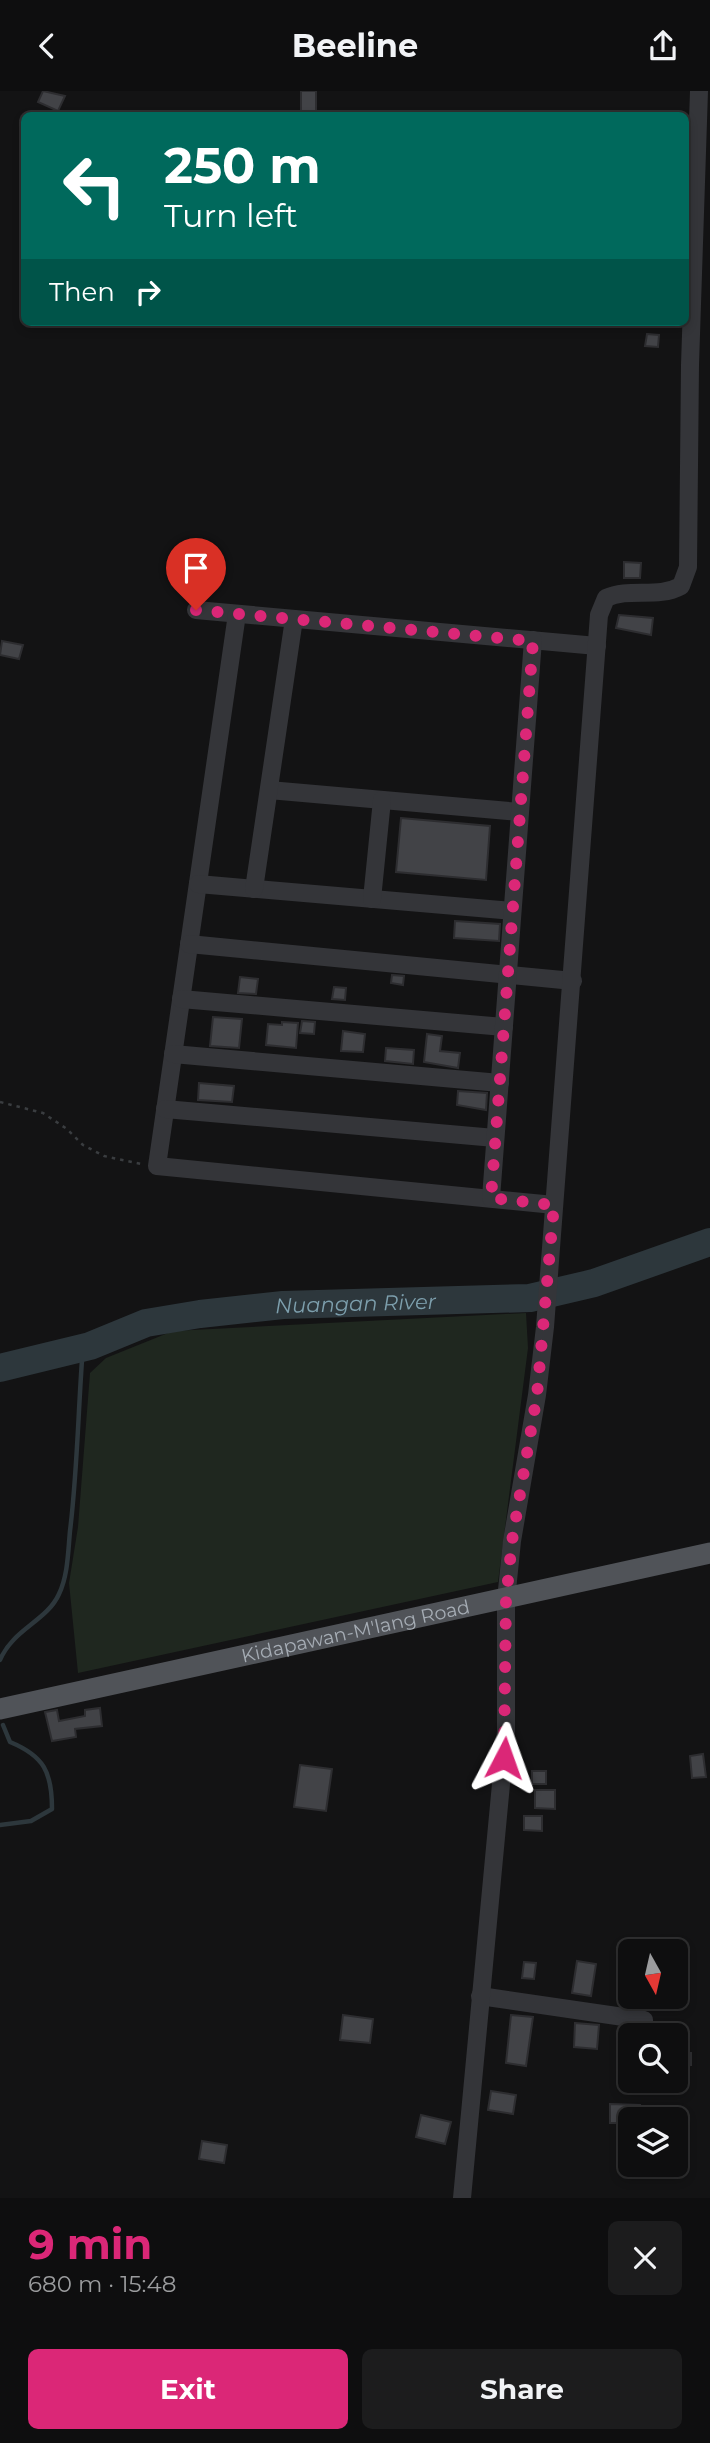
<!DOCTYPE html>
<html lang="en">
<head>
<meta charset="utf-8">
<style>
  body { margin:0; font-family:Montserrat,sans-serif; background:#1c1c1d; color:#f1f3f6; height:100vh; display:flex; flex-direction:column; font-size:26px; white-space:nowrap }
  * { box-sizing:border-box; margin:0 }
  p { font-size:23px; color:#9b9c9e }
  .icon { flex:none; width:38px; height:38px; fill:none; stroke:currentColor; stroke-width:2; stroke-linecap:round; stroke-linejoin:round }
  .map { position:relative; height:2107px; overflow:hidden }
  .drawer { display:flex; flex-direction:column; background:#0e0e0f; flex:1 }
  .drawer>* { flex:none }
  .guide { position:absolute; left:21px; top:21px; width:668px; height:214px; border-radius:10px; box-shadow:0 4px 10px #0003,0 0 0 2px #2e2e2f; background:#00695c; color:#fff; overflow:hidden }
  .needle { width:46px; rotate:172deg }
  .buttons { position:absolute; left:618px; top:1848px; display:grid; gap:14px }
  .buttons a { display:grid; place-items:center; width:70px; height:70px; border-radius:10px; background:#0e0e0f; box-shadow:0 4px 10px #0003,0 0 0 2px #2e2e2f; font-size:35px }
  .pin { position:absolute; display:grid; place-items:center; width:60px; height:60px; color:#fff; margin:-72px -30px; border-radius:50% 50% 50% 0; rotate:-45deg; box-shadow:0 0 7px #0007 }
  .pin .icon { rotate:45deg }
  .me { position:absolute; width:77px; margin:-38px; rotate:4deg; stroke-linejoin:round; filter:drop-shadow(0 0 5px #0008) }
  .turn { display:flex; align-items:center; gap:24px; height:147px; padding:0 28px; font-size:32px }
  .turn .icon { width:91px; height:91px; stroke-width:2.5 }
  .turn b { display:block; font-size:49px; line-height:60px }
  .then { display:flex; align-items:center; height:66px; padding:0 28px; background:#0003; gap:14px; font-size:26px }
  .round { display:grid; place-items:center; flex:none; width:74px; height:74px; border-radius:10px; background:#1c1c1d }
  .overview { display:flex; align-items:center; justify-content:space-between; height:119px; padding:0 28px }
  h1 { font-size:42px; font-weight:700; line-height:52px; color:#db2777 }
  .action { display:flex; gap:14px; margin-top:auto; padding:14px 28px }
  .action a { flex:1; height:80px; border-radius:10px; background:#db2777; color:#fff; font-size:28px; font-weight:700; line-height:80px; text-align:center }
  .action a+a { background:#1c1c1d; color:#f1f3f6 }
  header { display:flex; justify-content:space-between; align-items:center; height:91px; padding:0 28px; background:#0e0e0f; font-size:32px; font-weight:700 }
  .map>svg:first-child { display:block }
  .green { fill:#1f271f }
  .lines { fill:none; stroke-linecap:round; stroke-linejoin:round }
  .stream { stroke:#2d373c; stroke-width:4.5 }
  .river { stroke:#2d373c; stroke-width:28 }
  .building { fill:#424347; stroke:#2d2d30; stroke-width:2 }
  .path { stroke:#3a3d40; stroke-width:2.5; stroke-dasharray:3.5 5; stroke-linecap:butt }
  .minor { stroke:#343539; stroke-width:18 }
  .major { stroke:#505358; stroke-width:21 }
  .route { stroke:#db2777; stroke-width:12; stroke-dasharray:0 21.6 }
  .labels { text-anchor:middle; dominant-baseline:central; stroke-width:5; stroke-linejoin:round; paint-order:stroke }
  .street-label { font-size:19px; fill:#a5acb4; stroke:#0e0e0f }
  .water-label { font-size:21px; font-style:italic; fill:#7d9fad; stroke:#0e0e0f }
</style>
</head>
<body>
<header><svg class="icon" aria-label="back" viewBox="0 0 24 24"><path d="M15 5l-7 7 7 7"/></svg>Beeline<svg class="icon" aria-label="share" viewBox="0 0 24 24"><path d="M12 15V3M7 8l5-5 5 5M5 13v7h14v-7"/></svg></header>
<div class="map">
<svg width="710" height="2107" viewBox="0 0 710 2107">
  <rect width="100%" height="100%" fill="#131314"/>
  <!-- green -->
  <polygon class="green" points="526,1222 528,1257 498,1491 78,1582 69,1492 78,1436 90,1282 106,1267 173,1240"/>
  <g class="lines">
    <!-- stream -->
    <g class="stream">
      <path d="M0 1569C13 1538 47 1530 59 1503 68 1484 68 1461 70 1440 77 1383 78 1326 82 1269L90 1255"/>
      <path d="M0 1734 31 1730 52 1718C52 1681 44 1665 10 1651L3 1634"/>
    </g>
    <!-- river -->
    <path class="river" id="s1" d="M0 1277 90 1255 146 1232 200 1223 283 1214 530 1207 594 1192 710 1151"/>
  </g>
  <!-- building -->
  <g class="building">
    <polygon points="43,0 65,5 58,20 38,11"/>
    <rect x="301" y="0" width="15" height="21"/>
    <polygon points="647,243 659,244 658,256 645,255"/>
    <polygon points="624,471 641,472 640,487 624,487"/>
    <polygon points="619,524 653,527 651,544 616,537"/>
    <polygon points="2,550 23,554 19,568 0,564"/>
    <polygon points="401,727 490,735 486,789 396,781"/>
    <polygon points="455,830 500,833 499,850 454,847"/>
    <polygon points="392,884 404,885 403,894 391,892"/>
    <polygon points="240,886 258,888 256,903 238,902"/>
    <polygon points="334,896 346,897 345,909 332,908"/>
    <polygon points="213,926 242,928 239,957 210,955"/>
    <polygon points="302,930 315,931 314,943 300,942"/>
    <polygon points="282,931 298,932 296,957 266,954 268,933 282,934"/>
    <polygon points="343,940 365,943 363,961 341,960"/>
    <polygon points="427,943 442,945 440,960 460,962 458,977 424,971"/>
    <polygon points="386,957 414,959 413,973 385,970"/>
    <polygon points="199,992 234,995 232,1011 198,1009"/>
    <polygon points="458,1000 487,1002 486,1019 457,1014"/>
    <polygon points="100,1617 102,1635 75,1638 76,1646 52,1650 45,1621 57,1619 59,1630 85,1625 85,1619"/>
    <polygon points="703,1663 706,1686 692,1687 690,1665"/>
    <polygon points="300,1674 332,1678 326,1720 294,1716"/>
    <rect x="532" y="1680" width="14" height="13"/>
    <polygon points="535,1699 555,1699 555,1718 535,1717"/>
    <polygon points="524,1725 542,1725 542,1740 524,1739"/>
    <polygon points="577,1870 596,1873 591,1905 572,1902"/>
    <polygon points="524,1871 536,1872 534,1888 522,1887"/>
    <polygon points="343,1924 373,1928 370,1952 340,1949"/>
    <polygon points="511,1924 533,1926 526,1975 506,1972"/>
    <polygon points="575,1932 599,1934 597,1958 574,1956"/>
    <polygon points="676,1962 691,1962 691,1974 676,1975"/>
    <polygon points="491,2000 516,2004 513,2023 488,2019"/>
    <polygon points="610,2013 640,2014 640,2028 630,2028 630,2032 610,2032"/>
    <polygon points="421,2024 451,2031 445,2053 416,2046"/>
    <polygon points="202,2050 227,2054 224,2072 199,2068"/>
  </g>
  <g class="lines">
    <!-- path -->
    <polyline class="path" points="0,1011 43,1022 67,1038 83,1054 104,1065 141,1073"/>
    <!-- minor -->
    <g class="minor">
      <polyline points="196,519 597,555"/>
      <polyline points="237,523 157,1075 554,1114"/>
      <polyline points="269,699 520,721"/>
      <polyline points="198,793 512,820"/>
      <polyline points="254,798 294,528"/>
      <polyline points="372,808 382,709"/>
      <polyline points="189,853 573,890"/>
      <polyline points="181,908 504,936"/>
      <polyline points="173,963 500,992"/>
      <polyline points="165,1018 495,1047"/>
      <polyline points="491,1107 533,549"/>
      <polyline points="480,1905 644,1929"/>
      <path d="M462 2107 506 1640V1509L512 1450 537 1304 545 1236 599 524 606 507C630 496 657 508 681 495L688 476 690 274 699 0"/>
    </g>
    <!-- major -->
    <path class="major" id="s2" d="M0 1618 710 1462"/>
  </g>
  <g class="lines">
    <!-- route -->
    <polyline class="route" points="196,519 533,550 491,1107 554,1114 537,1304 512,1450 506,1509 504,1667"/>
  </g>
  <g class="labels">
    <!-- street labels -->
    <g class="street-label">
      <text stroke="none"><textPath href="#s2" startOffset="364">Kidapawan-M'lang Road</textPath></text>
    </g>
    <!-- water labels -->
    <g class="water-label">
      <text stroke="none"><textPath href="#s1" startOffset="364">Nuangan River</textPath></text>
    </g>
  </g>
</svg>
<div class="buttons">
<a><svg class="needle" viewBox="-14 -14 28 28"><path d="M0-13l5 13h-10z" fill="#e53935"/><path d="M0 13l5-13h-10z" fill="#9b9c9e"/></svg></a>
<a><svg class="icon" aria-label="search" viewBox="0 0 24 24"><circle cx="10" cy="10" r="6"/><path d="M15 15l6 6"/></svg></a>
<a><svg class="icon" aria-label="layers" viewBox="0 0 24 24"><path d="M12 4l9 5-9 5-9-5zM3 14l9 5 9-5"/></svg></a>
</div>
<div class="pin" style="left:196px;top:519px;background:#d93025"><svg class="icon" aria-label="arrive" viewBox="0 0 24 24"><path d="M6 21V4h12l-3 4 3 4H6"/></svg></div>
<svg class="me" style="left:504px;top:1667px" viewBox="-20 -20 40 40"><path d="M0-17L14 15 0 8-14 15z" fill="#db2777" stroke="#fff" stroke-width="4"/></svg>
<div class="guide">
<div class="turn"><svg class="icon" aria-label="left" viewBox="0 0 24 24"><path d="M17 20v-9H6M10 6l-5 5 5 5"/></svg><div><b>250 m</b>Turn left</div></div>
<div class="then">Then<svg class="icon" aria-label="right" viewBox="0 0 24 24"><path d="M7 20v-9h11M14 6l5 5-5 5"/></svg></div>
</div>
</div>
<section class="drawer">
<div class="overview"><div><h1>9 min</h1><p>680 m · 15:48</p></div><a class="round"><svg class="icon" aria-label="close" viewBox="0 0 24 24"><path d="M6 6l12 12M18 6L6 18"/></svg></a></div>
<div class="action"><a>Exit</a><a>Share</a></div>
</section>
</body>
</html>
